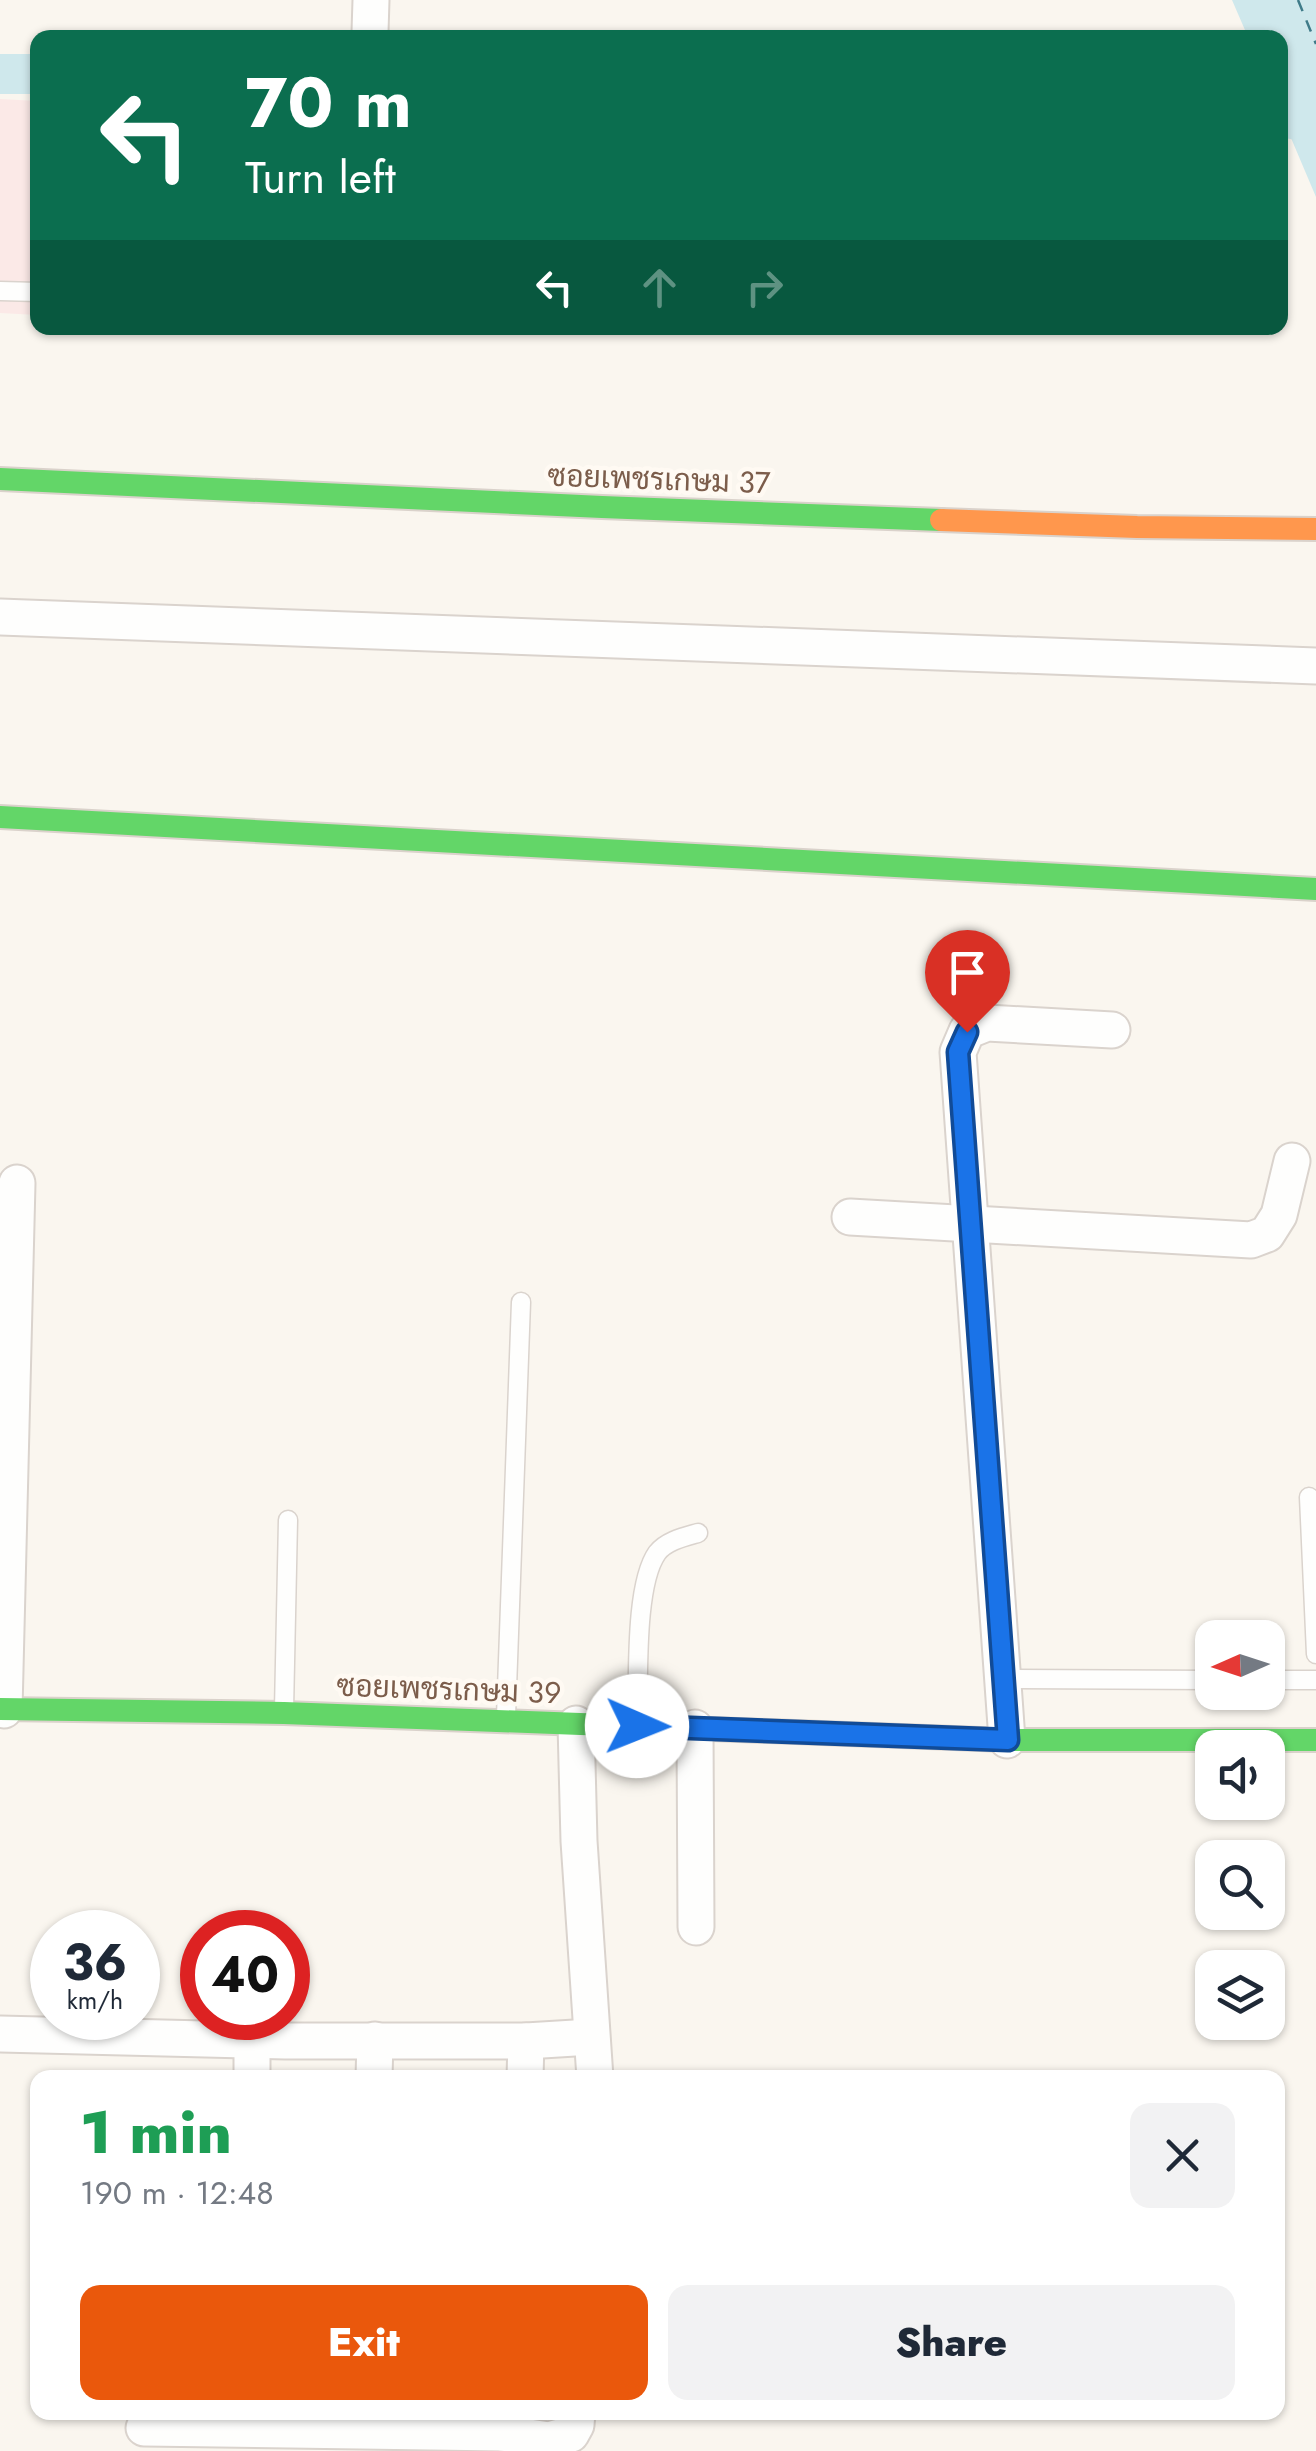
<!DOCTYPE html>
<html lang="en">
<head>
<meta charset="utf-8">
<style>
  body { margin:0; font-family:Jost,Sarabun,sans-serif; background:#f2f2f3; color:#1f2937; height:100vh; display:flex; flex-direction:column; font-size:38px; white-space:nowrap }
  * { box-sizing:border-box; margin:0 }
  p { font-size:32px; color:#747a83 }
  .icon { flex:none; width:55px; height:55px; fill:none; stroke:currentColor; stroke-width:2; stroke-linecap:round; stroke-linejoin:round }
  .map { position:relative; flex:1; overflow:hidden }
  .details { position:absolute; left:30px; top:2070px; width:1255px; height:350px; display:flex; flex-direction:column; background:#fff; border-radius:20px; box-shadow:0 2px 8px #0004 }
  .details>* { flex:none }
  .top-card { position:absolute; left:30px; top:30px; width:1258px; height:305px; border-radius:20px; box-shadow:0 2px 8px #0004; background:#0b6e4f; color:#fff; overflow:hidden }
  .needle { width:65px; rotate:267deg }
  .buttons { position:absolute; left:1195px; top:1620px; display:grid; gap:20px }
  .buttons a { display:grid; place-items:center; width:90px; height:90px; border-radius:20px; background:#fff; box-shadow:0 2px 8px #0004; font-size:50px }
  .speed { position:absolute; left:30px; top:1910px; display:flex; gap:20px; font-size:50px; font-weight:700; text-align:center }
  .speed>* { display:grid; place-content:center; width:130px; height:130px; border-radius:50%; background:#fff; box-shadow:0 2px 8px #0004; line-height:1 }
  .speed small { font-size:25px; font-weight:400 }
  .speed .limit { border:15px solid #d22; background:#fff; color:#111 }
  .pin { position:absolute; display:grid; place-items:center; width:85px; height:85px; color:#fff; margin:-102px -42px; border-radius:50% 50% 50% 0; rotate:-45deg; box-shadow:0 0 10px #0007 }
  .pin .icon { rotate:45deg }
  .me { position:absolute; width:110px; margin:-55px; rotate:91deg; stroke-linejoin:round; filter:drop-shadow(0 0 8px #0008) }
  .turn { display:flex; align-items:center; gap:35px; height:210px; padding:0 50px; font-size:45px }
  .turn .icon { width:130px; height:130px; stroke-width:2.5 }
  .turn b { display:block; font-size:70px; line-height:85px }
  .lanes { display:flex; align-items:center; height:95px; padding:0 50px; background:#0003; justify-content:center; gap:50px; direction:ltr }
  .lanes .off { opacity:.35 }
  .round { display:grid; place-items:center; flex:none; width:105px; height:105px; border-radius:20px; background:#f2f2f3 }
  .overview { display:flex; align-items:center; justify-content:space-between; height:170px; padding:0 50px }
  h1 { font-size:60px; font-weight:800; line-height:75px; color:#1e9e55 }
  .action { display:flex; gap:20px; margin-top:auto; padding:20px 50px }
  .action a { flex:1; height:115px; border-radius:20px; background:#ea580c; color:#fff; font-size:40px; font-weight:800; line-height:115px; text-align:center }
  .action a+a { background:#f2f2f3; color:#1f2937 }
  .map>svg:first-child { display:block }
  .medical { fill:#fbe9e7 }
  .water { fill:#cfe8ec }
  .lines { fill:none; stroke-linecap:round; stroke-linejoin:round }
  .canal { stroke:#cfe8ec; stroke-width:40 }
  .ferry { stroke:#3f7b89; stroke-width:2.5; stroke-dasharray:12 10; stroke-linecap:butt }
  .lane-casing { stroke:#dad3cd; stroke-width:21 }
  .street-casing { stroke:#dad3cd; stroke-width:39 }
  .fast-casing { stroke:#dad2cb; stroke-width:26 }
  .slow-casing { stroke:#dad2cb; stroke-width:26 }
  .lane { stroke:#fefefd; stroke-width:18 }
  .street { stroke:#fefefd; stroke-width:35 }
  .fast { stroke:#63d668; stroke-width:22 }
  .slow { stroke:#ff974d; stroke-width:22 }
  .route-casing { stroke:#114b97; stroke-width:25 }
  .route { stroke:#1a73e8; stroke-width:18 }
  .labels { text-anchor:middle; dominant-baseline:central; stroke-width:9; stroke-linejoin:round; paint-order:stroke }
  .street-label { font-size:30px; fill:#7c5d4b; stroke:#fffaf3 }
</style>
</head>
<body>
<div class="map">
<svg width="1316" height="2451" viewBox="0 0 1316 2451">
  <rect width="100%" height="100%" fill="#faf6ef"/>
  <!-- medical -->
  <polygon class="medical" points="0,99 37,101 37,315 0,313"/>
  <!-- water -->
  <polygon class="water" points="1232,0 1316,0 1316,197 1280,112 1280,38 1248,37"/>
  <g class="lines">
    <!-- canal -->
    <g class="canal">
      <polyline points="0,74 38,74"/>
      <polyline points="1280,117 1316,123"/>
    </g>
    <!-- ferry -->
    <polyline class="ferry" points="1298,0 1316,44"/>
    <defs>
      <g id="lane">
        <polyline points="0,291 38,292"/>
        <polyline points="1309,1497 1316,1654"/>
        <polyline points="1003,1679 1212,1680"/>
        <polyline points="1268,1680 1316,1680"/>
        <polyline points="284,1710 288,1520"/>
        <polyline points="506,1716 521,1302"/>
        <path d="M637 1723C639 1681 634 1586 657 1553 666 1541 684 1537 698 1533"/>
      </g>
      <g id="street">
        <polyline points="370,32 371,0"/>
        <polyline points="0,617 1316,666"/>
        <polyline points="850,1217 1251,1240 1267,1234 1279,1215 1292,1161"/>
        <polyline points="4,1710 17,1183"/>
        <polyline points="576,1724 579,1841 595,2078"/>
        <polyline points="695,1728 696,1927"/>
        <polyline points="1007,1740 958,1052 967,1031 987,1023 1112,1030"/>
        <polyline points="0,2034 286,2041 526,2041 591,2037"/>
        <polyline points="252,2078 252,2041"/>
        <polyline points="374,2078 375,2040"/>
        <polyline points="525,2078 526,2041"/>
        <polyline points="144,2428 502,2433 503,2412"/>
        <polyline points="502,2433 549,2440 571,2434 576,2425 577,2412"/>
      </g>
      <g id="fast">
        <polyline points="0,479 602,507 941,520"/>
        <polyline points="0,817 1316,889"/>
        <polyline points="0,1709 284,1713 1007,1740 1316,1740"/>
      </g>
      <polyline id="slow" points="941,520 1137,527 1316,529"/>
    </defs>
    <!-- lane casing -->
    <use href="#lane" class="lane-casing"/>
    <!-- street casing -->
    <use href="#street" class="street-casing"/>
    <!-- fast casing -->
    <use href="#fast" class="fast-casing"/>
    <!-- slow casing -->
    <use href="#slow" class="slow-casing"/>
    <!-- lane -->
    <use href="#lane" class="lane"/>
    <!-- street -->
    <use href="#street" class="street"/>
    <!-- fast -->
    <use href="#fast" class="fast"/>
    <!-- slow -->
    <use href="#slow" class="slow"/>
  </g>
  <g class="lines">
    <defs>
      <polyline id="route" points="637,1726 1008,1740 958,1052 967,1032"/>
    </defs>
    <!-- route casing -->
    <use href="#route" class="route-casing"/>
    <!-- route -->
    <use href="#route" class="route"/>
  </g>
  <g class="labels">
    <!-- street labels -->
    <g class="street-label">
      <text transform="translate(659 479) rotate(2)">ซอยเพชรเกษม 37</text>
      <text transform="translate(449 1689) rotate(2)">ซอยเพชรเกษม 39</text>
    </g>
  </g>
</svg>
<div class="buttons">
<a><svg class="needle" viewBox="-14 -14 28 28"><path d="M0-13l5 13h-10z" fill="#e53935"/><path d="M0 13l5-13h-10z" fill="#747a83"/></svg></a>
<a><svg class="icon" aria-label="sound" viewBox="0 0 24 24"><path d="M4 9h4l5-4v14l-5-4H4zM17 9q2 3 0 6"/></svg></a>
<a><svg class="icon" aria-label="search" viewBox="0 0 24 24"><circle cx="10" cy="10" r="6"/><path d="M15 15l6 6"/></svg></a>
<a><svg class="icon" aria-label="layers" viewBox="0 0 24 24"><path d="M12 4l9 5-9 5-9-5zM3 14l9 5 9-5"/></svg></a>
</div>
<div class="speed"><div>36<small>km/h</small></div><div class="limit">40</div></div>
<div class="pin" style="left:967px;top:1032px;background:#d93025"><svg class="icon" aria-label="arrive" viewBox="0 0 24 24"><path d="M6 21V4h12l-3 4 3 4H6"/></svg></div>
<svg class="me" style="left:637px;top:1726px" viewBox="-20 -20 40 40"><circle r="19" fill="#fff"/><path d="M0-13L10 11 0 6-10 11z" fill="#1a73e8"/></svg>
<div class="top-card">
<div class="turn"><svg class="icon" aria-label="left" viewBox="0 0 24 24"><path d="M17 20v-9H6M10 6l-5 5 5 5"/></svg><div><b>70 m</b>Turn left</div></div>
<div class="lanes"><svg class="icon" aria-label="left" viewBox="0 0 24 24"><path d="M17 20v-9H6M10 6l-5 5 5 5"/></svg><svg class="icon off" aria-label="ahead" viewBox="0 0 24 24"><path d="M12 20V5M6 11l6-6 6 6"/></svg><svg class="icon off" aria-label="right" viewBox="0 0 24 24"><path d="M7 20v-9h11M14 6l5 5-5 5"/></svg></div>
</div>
<section class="details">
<div class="overview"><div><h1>1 min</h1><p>190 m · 12:48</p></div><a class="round"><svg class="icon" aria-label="close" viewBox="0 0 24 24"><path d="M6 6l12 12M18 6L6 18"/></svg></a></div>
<div class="action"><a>Exit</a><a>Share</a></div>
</section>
</div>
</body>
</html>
